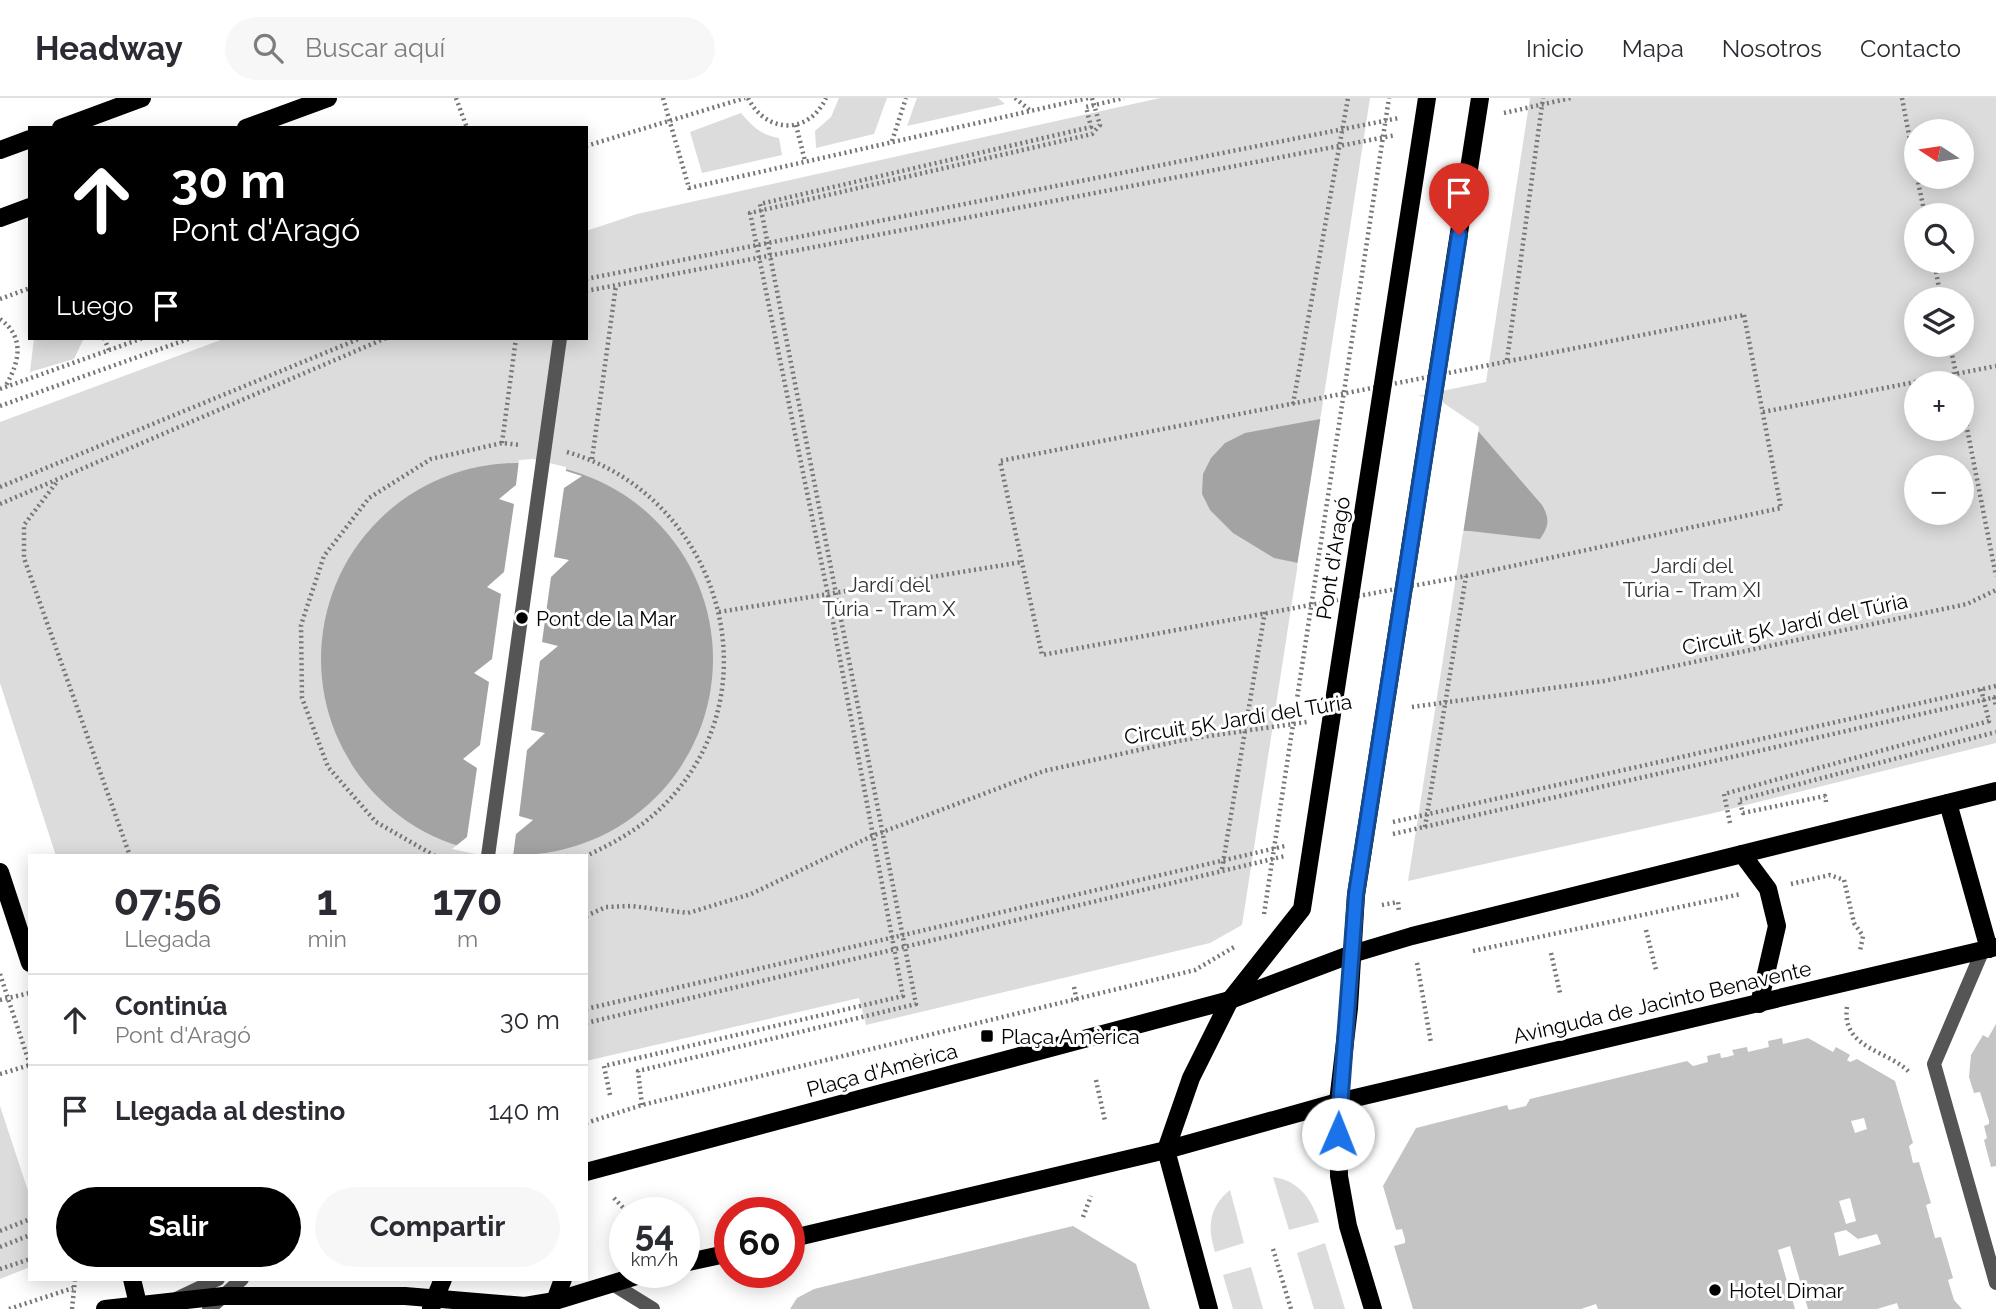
<!DOCTYPE html>
<html lang="es">
<head>
<meta charset="utf-8">
<style>
  body { margin:0; font-family:Raleway,sans-serif; background:#f7f7f7; color:#2b2b33; height:100vh; display:flex; flex-direction:column; font-size:26px; white-space:nowrap }
  * { box-sizing:border-box; margin:0 }
  p { font-size:23px; color:#7c7c81 }
  .icon { flex:none; width:38px; height:38px; fill:none; stroke:currentColor; stroke-width:2; stroke-linecap:round; stroke-linejoin:round }
  .map { position:relative; flex:1; overflow:hidden }
  .sheet { position:absolute; left:28px; top:756px; width:560px; height:427px; display:flex; flex-direction:column; background:#fff; border-radius:0px; box-shadow:0 4px 18px #0003 }
  .sheet>* { flex:none }
  .guide { position:absolute; left:28px; top:28px; width:560px; height:214px; border-radius:0px; box-shadow:0 4px 18px #0003; background:#000; color:#fff; overflow:hidden }
  .needle { width:46px; rotate:282deg }
  .buttons { position:absolute; left:1904px; top:21px; display:grid; gap:14px }
  .buttons a { display:grid; place-items:center; width:70px; height:70px; border-radius:50%; background:#fff; box-shadow:0 4px 18px #0003; font-size:35px }
  .speed { position:absolute; left:609px; top:1099px; display:flex; gap:14px; font-size:35px; font-weight:700; text-align:center }
  .speed>* { display:grid; place-content:center; width:91px; height:91px; border-radius:50%; background:#fff; box-shadow:0 4px 18px #0003; line-height:1 }
  .speed small { font-size:18px; font-weight:400 }
  .speed .limit { border:10px solid #d22; background:#fff; color:#111 }
  .pin { position:absolute; display:grid; place-items:center; width:60px; height:60px; color:#fff; margin:-72px -30px; border-radius:50% 50% 50% 0; rotate:-45deg; box-shadow:0 0 7px #0007 }
  .pin .icon { rotate:45deg }
  .me { position:absolute; width:77px; margin:-38px; rotate:1deg; stroke-linejoin:round; filter:drop-shadow(0 0 5px #0008) }
  .turn { display:flex; align-items:center; gap:24px; height:147px; padding:0 28px; font-size:32px }
  .turn .icon { width:91px; height:91px; stroke-width:2.5 }
  .turn b { display:block; font-size:49px; line-height:60px }
  .then { display:flex; align-items:center; height:66px; padding:0 28px; background:#0003; gap:14px; font-size:26px }
  .eta { display:flex; justify-content:space-evenly; align-items:center; height:119px; text-align:center }
  .eta b { font-size:42px; font-weight:700; line-height:49px }
  .button { display:flex; gap:14px; margin-top:auto; padding:14px 28px }
  .button a { flex:1; height:80px; border-radius:42px; background:#000; color:#fff; font-size:28px; font-weight:700; line-height:80px; text-align:center }
  .button a+a { background:#f7f7f7; color:#2b2b33 }
  ul { padding:0; list-style:none }
  li { display:flex; align-items:center; gap:21px; height:91px; padding:0 28px; border-top:2px solid #e1e1e2 }
  li div { flex:1 }
  li b { display:block; font-size:26px }
  li em { font-style:normal }
  header { display:flex; align-items:center; gap:42px; box-sizing:border-box; height:98px; padding:0 35px; background:#fff; border-bottom:2px solid #e1e1e2 }
  header strong { font-size:33px }
  nav { display:flex; gap:38px; margin-inline-start:auto; font-size:24px }
  .search { width:490px; height:63px; background:#f7f7f7; display:flex; align-items:center; gap:18px; box-sizing:border-box; padding:0 24px; border-radius:38px; color:#7c7c81; font-size:26px }
  .map>svg:first-child { display:block }
  .green { fill:#dcdcdc; fill-rule:evenodd }
  .water { fill:#a3a3a3 }
  .pier { fill:#fff }
  .building { fill:#c4c4c4; fill-rule:evenodd }
  .lines { fill:none; stroke-linecap:round; stroke-linejoin:round }
  .path { stroke:#777; stroke-width:4.5; stroke-dasharray:2 3.5; stroke-linecap:butt }
  .service { stroke:#555; stroke-width:14 }
  .pedestrian { stroke:#555; stroke-width:14 }
  .minor { stroke:#555; stroke-width:14 }
  .primary { stroke:#000; stroke-width:18 }
  .route-casing { stroke:#114b97; stroke-width:18 }
  .route { stroke:#1a73e8; stroke-width:12 }
  .poi-dot { fill:#000; stroke:#fff; stroke-width:2.5 }
  .labels { text-anchor:middle; dominant-baseline:central; stroke-width:6; stroke-linejoin:round; paint-order:stroke }
  .street-label { font-size:21px; fill:#000; stroke:#fff }
  .park-label { font-size:21px; fill:#333; stroke:#fff }
  .poi-label { font-size:21px; fill:#000; stroke:#fff; text-anchor:start }
</style>
</head>
<body>
<header>
<strong>Headway</strong>
<div class="search"><svg class="icon" aria-label="search" viewBox="0 0 24 24"><circle cx="10" cy="10" r="6"/><path d="M15 15l6 6"/></svg>Buscar aquí</div>
<nav><a>Inicio</a><a>Mapa</a><a>Nosotros</a><a>Contacto</a></nav>
</header>
<div class="map">
<svg width="1996" height="1211" viewBox="0 0 1996 1211">
  <rect width="100%" height="100%" fill="#fff"/>
  <!-- green -->
  <g class="green">
    <polygon points="839,0 887,0 874,36 816,50 815,33 831,19"/>
    <polygon points="917,0 998,0 1005,6 907,28"/>
    <polygon points="1160,0 1370,0 1242,827 1210,845 866,927 859,900 586,963 586,758 56,758 0,585 0,324 226,240 586,240 586,133 637,116"/>
    <path d="M1530 0H1996V645L1714 715 1408 783 1479 333 1412 299 1486 284ZM1916 33H1962V79H1916ZM1916 117H1962V163H1916ZM1916 201H1962V247H1916ZM1916 285H1962V331H1916ZM1916 369H1962V415H1916Z"/>
    <path d="M741 15C752 28 761 37 779 40L782 57 702 75 690 34Z"/>
    <polygon points="34,240 84,240 74,261 30,274"/>
    <polygon points="0,1008 30,1099 30,1169 0,1181"/>
    <path d="M1273 1079C1299 1083 1311 1100 1319 1124L1289 1132Z"/>
    <path d="M1230 1092 1244 1145 1215 1154C1207 1129 1209 1109 1230 1092Z"/>
    <polygon points="1325,1145 1345,1211 1314,1211 1297,1155"/>
    <polygon points="1251,1169 1263,1211 1233,1211 1223,1177"/>
  </g>
  <!-- water -->
  <g class="water">
    <path d="M1342 317 1472 326 1542 407C1550 421 1549 428 1540 441L1470 433 1375 431 1298 465 1274 460 1233 435 1210 412 1202 396 1203 376 1211 360 1225 345 1245 335Z"/>
    <circle cx="517" cy="561" r="196"/>
  </g>
  <!-- pier -->
  <g class="pier">
    <polygon points="1411,296 1439,302 1479,329 1463,436 1364,436 1330,458 1297,468 1321,317"/>
    <polygon points="533,361 566,369 566,373 582,378 564,390 554,459 569,462 551,479 542,544 558,548 540,563 531,632 545,635 527,652 519,718 533,722 516,736 513,758 485,758 452,751 467,739 477,670 463,661 480,647 489,584 474,575 492,561 501,496 487,489 504,474 514,406 499,401 516,387 519,362"/>
  </g>
  <!-- building -->
  <g class="building">
    <polygon points="1996,926 1996,1068 1991,1069 1984,1042 1987,1040 1984,1028 1989,1026 1989,1023 1980,994 1974,995 1969,979 1971,957 1983,937 1988,940"/>
    <path d="M1782 940 1783 946 1808 940 1833 954 1836 949 1850 957 1847 962 1850 964 1857 961 1895 983 1913 1045 1909 1048 1913 1065 1919 1064 1931 1105 1926 1107 1935 1140 1941 1139 1953 1180 1948 1182 1954 1202 1962 1211H1899L1897 1205 1877 1211H1808L1790 1148 1778 1152 1795 1211H1598L1596 1206 1581 1211H1413L1394 1148 1405 1145V1141L1402 1131 1396 1132 1383 1088 1416 1030 1507 1007 1509 1012 1526 1008 1530 1001 1687 963 1693 968 1708 964 1707 958 1720 955 1721 960 1727 959 1734 957 1732 952 1747 949 1748 954 1769 949 1768 943ZM1864 1020 1867 1031 1855 1035 1851 1023ZM1850 1100 1856 1123 1846 1126 1839 1103ZM1846 1132 1858 1141 1877 1136 1881 1146 1839 1158 1834 1135Z"/>
    <polygon points="1073,1128 1136,1166 1150,1211 790,1211 797,1200 814,1191"/>
  </g>
  <g class="lines">
    <!-- path -->
    <g class="path">
      <polyline points="456,0 467,30"/>
      <polyline points="663,0 689,90 1088,0"/>
      <path d="M748 0C766 36 809 37 826 0"/>
      <polyline points="1015,0 1031,13"/>
      <polyline points="1902,0 1916,74"/>
      <polyline points="1504,15 1571,0"/>
      <polyline points="796,27 805,63"/>
      <polyline points="892,43 906,0"/>
      <polyline points="586,48 745,0"/>
      <polyline points="1917,79 1925,117"/>
      <polyline points="1934,163 1941,201"/>
      <polyline points="586,181 1399,20"/>
      <polyline points="586,193 1396,37"/>
      <polyline points="0,201 30,190"/>
      <polygon points="1744,217 1781,410 1466,478 1042,557 1000,363"/>
      <path d="M0 221C26 240 19 265 5 289"/>
      <polyline points="104,240 109,252"/>
      <polyline points="1950,247 1958,285"/>
      <polyline points="1507,262 1543,0"/>
      <polyline points="0,291 143,240"/>
      <polyline points="1962,305 1996,478"/>
      <polyline points="1293,306 1348,0"/>
      <polyline points="0,308 191,240"/>
      <polyline points="1763,314 1996,268"/>
      <polyline points="502,345 516,240"/>
      <path d="M567 354C718 397 778 590 666 705 643 729 616 744 586 758"/>
      <polyline points="592,361 616,187"/>
      <polyline points="56,385 24,427 24,460 130,758"/>
      <polyline points="0,389 361,240"/>
      <polyline points="0,406 386,240"/>
      <polyline points="719,514 1022,464"/>
      <polyline points="1994,599 1996,609"/>
      <polyline points="1412,609 1604,583 1967,506 1996,492"/>
      <polyline points="1826,704 1825,698 1743,715 1739,702 1996,634"/>
      <polyline points="1393,724 1996,588"/>
      <polyline points="1730,725 1724,696 1989,623 1981,591"/>
      <polyline points="1425,729 1466,478"/>
      <polyline points="1393,736 1996,599"/>
      <polyline points="435,758 376,724 328,669 302,600 301,527 324,458 369,400 431,361 502,345 521,347"/>
      <polyline points="1222,771 1265,513"/>
      <polyline points="1791,786 1830,777 1844,782 1854,825 1863,838 1860,853"/>
      <polyline points="1382,807 1398,804 1399,814"/>
      <polyline points="1264,816 1389,0"/>
      <polyline points="586,818 606,809 632,808 688,815 751,796 872,738 1044,673 1188,641 1307,624"/>
      <polyline points="1646,832 1656,872"/>
      <polyline points="1473,853 1741,796"/>
      <polyline points="1551,855 1560,895"/>
      <polyline points="1417,865 1431,945"/>
      <polyline points="0,876 30,967"/>
      <polyline points="1074,889 1077,904"/>
      <polyline points="0,902 30,895"/>
      <path d="M1847 909C1841 951 1889 952 1910 975"/>
      <polyline points="586,911 1285,748"/>
      <polyline points="586,925 1285,758"/>
      <polyline points="0,976 30,967"/>
      <polyline points="1096,982 1105,1023"/>
      <polyline points="610,997 604,968 903,898 828,497 750,115 1092,36 1100,27 1092,0"/>
      <polyline points="642,1007 638,973 916,906 760,106 1091,29 1086,9 1124,0"/>
      <polyline points="586,1025 642,1007 1195,872 1236,848"/>
      <polyline points="614,1100 628,1115"/>
      <polyline points="1083,1119 1091,1098"/>
      <polyline points="0,1133 30,1121"/>
      <polyline points="0,1149 30,1137"/>
      <polyline points="1273,1151 1291,1211"/>
      <polyline points="0,1171 30,1161"/>
      <polyline points="9,1211 73,1190"/>
      <polyline points="72,1211 75,1181"/>
    </g>
    <!-- service -->
    <polyline class="service" points="209,1211 242,1181"/>
    <!-- pedestrian -->
    <polyline class="pedestrian" points="488,758 560,240"/>
    <!-- minor -->
    <g class="minor">
      <polyline points="1982,854 1934,966 1996,1185"/>
      <polyline points="611,1185 653,1211"/>
      <polyline points="178,1200 218,1181"/>
    </g>
    <!-- primary -->
    <g class="primary">
      <polyline points="61,30 142,0"/>
      <polyline points="246,30 328,0"/>
      <polyline points="0,52 30,41"/>
      <polyline points="0,120 30,109"/>
      <polyline points="1948,705 1989,851"/>
      <polyline points="1742,756 1768,791 1777,828 1759,906"/>
      <polyline points="0,774 30,865"/>
      <polyline points="586,1074 1230,902 1352,856 1412,838 1996,693"/>
      <polyline points="789,1141 1166,1052 1338,1004 1996,849"/>
      <polyline points="684,1165 730,1155"/>
      <polyline points="132,1181 138,1206"/>
      <polyline points="555,1203 563,1181"/>
      <polyline points="431,1210 443,1181"/>
      <polyline points="105,1211 223,1198 405,1198 525,1208 555,1203 650,1174"/>
      <polyline points="1209,1211 1166,1052 1191,980 1230,902 1302,811 1427,0"/>
      <polyline points="1373,1211 1348,1128 1339,1078 1338,1004 1349,910 1356,797 1480,0"/>
    </g>
  </g>
  <g class="lines">
    <defs>
      <polyline id="route" points="1338,1036 1356,796 1459,137"/>
    </defs>
    <!-- route casing -->
    <use href="#route" class="route-casing"/>
    <!-- route -->
    <use href="#route" class="route"/>
  </g>
  <!-- markers -->
  <g class="poi-dot">
    <circle cx="522" cy="520" r="7"/>
    <rect x="980" y="931" width="14" height="14" rx="3.5"/>
    <circle cx="1715" cy="1192" r="7"/>
  </g>
  <g class="labels">
    <!-- street labels -->
    <g class="street-label">
      <text transform="translate(1333 460) rotate(-81)">Pont d'Aragó</text>
      <text transform="translate(1795 526) rotate(-12)">Circuit 5K Jardí del Túria</text>
      <text transform="translate(1238 621) rotate(-9)">Circuit 5K Jardí del Túria</text>
      <text transform="translate(1662 904) rotate(-13)">Avinguda de Jacinto Benavente</text>
      <text transform="translate(882 972) rotate(-15)">Plaça d'Amèrica</text>
    </g>
    <!-- park labels -->
    <g class="park-label">
      <text x="1692" y="467">Jardí del<tspan x="1692" dy="24">Túria - Tram XI</tspan></text>
      <text x="889" y="486">Jardí del<tspan x="889" dy="24">Túria - Tram X</tspan></text>
    </g>
    <!-- poi labels -->
    <g class="poi-label">
      <text x="536" y="520">Pont de la Mar</text>
      <text x="1001" y="938">Plaça Amèrica</text>
      <text x="1729" y="1192">Hotel Dimar</text>
    </g>
  </g>
</svg>
<div class="buttons">
<a><svg class="needle" viewBox="-14 -14 28 28"><path d="M0-13l5 13h-10z" fill="#e53935"/><path d="M0 13l5-13h-10z" fill="#7c7c81"/></svg></a>
<a><svg class="icon" aria-label="search" viewBox="0 0 24 24"><circle cx="10" cy="10" r="6"/><path d="M15 15l6 6"/></svg></a>
<a><svg class="icon" aria-label="layers" viewBox="0 0 24 24"><path d="M12 4l9 5-9 5-9-5zM3 14l9 5 9-5"/></svg></a>
<a>+</a>
<a>−</a>
</div>
<div class="speed"><div>54<small>km/h</small></div><div class="limit">60</div></div>
<div class="pin" style="left:1459px;top:137px;background:#d93025"><svg class="icon" aria-label="arrive" viewBox="0 0 24 24"><path d="M6 21V4h12l-3 4 3 4H6"/></svg></div>
<svg class="me" style="left:1338px;top:1036px" viewBox="-20 -20 40 40"><circle r="19" fill="#fff"/><path d="M0-13L10 11 0 6-10 11z" fill="#1a73e8"/></svg>
<div class="guide">
<div class="turn"><svg class="icon" aria-label="ahead" viewBox="0 0 24 24"><path d="M12 20V5M6 11l6-6 6 6"/></svg><div><b>30 m</b>Pont d'Aragó</div></div>
<div class="then">Luego<svg class="icon" aria-label="arrive" viewBox="0 0 24 24"><path d="M6 21V4h12l-3 4 3 4H6"/></svg></div>
</div>
<section class="sheet">
<div class="eta">
<div><b>07:56</b><p>Llegada</p></div>
<div><b>1</b><p>min</p></div>
<div><b>170</b><p>m</p></div>
</div>
<ul>
<li><svg class="icon" aria-label="ahead" viewBox="0 0 24 24"><path d="M12 20V5M6 11l6-6 6 6"/></svg><div><b>Continúa</b><p>Pont d'Aragó</p></div><em>30 m</em></li>
<li><svg class="icon" aria-label="arrive" viewBox="0 0 24 24"><path d="M6 21V4h12l-3 4 3 4H6"/></svg><div><b>Llegada al destino</b></div><em>140 m</em></li>
</ul>
<div class="button"><a>Salir</a><a>Compartir</a></div>
</section>
</div>
</body>
</html>
